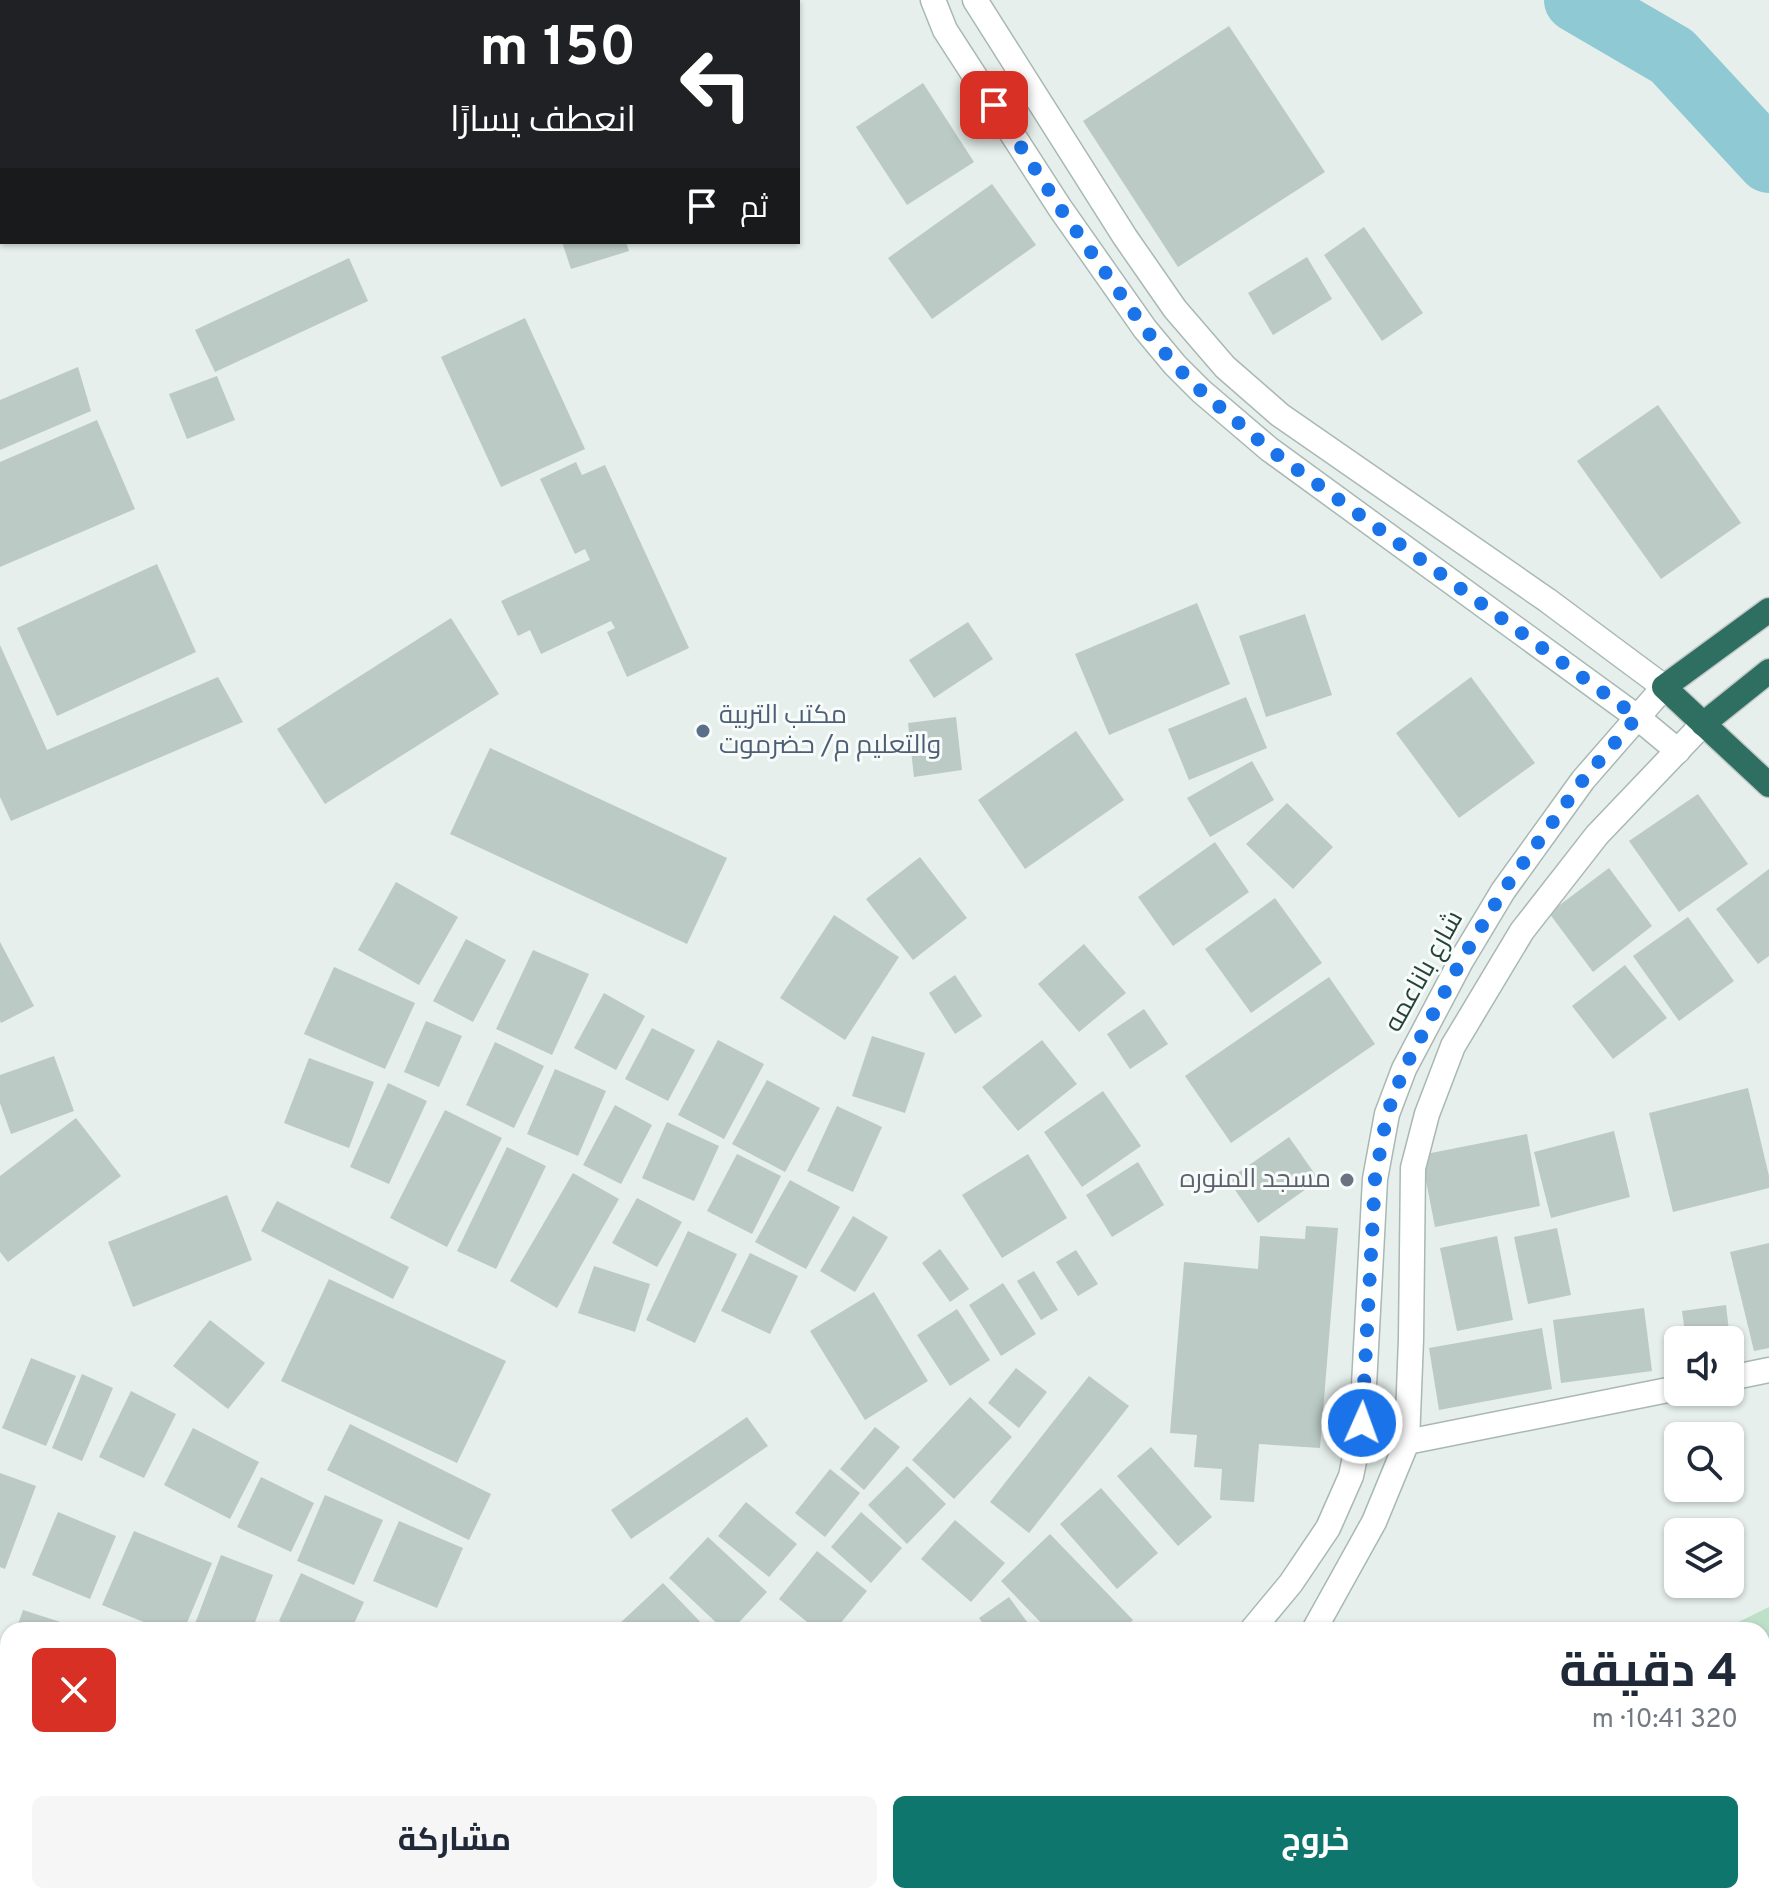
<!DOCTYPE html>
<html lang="ar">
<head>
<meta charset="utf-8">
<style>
  body { margin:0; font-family:Overpass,Cairo,sans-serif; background:#f6f6f7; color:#1f2937; direction:rtl; height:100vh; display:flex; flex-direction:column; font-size:30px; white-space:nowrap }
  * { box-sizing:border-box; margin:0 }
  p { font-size:26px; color:#747a83 }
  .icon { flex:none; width:44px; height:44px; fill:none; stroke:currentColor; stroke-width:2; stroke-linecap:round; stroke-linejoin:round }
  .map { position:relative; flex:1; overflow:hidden; direction:ltr }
  .details { position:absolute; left:0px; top:1622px; width:1770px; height:282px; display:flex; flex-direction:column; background:#fff; border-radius:24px 24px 0 0; box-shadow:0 2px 6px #0004; direction:rtl }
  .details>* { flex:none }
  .hud { position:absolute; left:0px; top:0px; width:800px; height:244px; box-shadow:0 2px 6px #0004; direction:rtl; background:#202124; color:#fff; overflow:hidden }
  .controls { position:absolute; left:1664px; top:1326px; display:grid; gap:16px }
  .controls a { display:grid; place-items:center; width:80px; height:80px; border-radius:12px; background:#fff; box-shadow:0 2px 6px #0004; font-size:40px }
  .pin { position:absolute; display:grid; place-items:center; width:68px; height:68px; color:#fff; margin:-34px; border-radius:16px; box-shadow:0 4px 12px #0006 }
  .me { position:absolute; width:88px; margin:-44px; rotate:2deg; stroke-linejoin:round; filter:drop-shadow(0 0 6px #0008) }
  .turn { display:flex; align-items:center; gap:28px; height:168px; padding:0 32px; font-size:36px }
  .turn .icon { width:104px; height:104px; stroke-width:2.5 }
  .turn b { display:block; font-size:56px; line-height:68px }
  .then { display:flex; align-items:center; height:76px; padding:0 32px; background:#0003; gap:16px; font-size:30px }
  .round { display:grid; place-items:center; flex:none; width:84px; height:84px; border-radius:12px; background:#f6f6f7 }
  .headline { display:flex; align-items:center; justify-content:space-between; height:136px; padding:0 32px }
  h1 { font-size:48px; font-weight:700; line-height:60px }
  .cta { display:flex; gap:16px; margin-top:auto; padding:16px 32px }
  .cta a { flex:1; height:92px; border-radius:12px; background:#0f766e; color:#fff; font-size:32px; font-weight:700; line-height:92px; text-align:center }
  .cta a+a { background:#f6f6f7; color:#1f2937 }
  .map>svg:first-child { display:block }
  .green { fill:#bfe0c8 }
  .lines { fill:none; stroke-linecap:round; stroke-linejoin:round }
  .river { stroke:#8ec9d4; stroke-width:64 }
  .building { fill:#bbcac4 }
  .minor-casing { stroke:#a8b8b2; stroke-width:27 }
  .highway-casing { stroke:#c2cac8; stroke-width:27 }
  .minor { stroke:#fff; stroke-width:24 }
  .highway { stroke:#2f6f62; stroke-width:24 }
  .route { stroke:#1a73e8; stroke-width:14; stroke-dasharray:0 25.2 }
  .service-dot { fill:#5c6f8a; stroke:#f7fbf9; stroke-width:3 }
  .worship-dot { fill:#6b7280; stroke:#f7fbf9; stroke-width:3 }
  .labels { text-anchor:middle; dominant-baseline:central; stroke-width:6; stroke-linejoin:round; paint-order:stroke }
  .service-label { font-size:26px; fill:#4e5e75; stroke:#f7fbf9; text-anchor:start }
  .street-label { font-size:26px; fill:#24423a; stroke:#f7fbf9 }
  .worship-label { font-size:26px; fill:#5b616d; stroke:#f7fbf9; text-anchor:end }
</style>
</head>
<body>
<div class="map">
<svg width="1769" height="1903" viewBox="0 0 1769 1903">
  <rect width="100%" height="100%" fill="#e6efeb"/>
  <!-- green -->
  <polygon class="green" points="1769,1607 1769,1903 1550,1903 1547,1896 1762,1896 1762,1630 1722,1630"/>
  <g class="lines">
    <!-- river -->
    <polyline class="river" points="1576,0 1672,56 1769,161"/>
  </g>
  <!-- building -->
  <g class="building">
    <polygon points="1229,26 1325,172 1178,267 1083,121"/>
    <polygon points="923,83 974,162 907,205 856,127"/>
    <polygon points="992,184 1036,245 932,319 888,258"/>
    <polygon points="1364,227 1423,313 1382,341 1324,255"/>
    <polygon points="562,242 626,242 629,251 571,269"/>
    <polygon points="1307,257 1332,299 1273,335 1248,293"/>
    <polygon points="349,258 368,301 215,372 195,330"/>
    <polygon points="525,318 585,449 501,487 441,357"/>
    <polygon points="78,367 91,411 0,450 0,400"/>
    <polygon points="217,376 235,420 187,439 169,394"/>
    <polygon points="1658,405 1741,523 1661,579 1577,461"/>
    <polygon points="97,420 135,509 0,567 0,462"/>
    <polygon points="576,462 582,475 605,465 689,648 627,677 607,632 615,628 611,621 541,654 530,630 518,636 501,601 590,560 585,549 575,554 540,479"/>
    <polygon points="157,564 196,652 57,716 17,628"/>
    <polygon points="1197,603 1230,684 1109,735 1075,654"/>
    <polygon points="1305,614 1332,695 1266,717 1239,636"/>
    <polygon points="451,618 499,694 325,804 277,729"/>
    <polygon points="968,622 993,659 934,698 909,660"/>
    <polygon points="0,645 47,750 218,677 243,722 11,821 0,797"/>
    <polygon points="1471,677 1535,763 1459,818 1396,733"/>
    <polygon points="1246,697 1267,748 1189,780 1168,729"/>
    <polygon points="956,717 962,770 914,777 908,723"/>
    <polygon points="1076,731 1124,800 1025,869 978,800"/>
    <polygon points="490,748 727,858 687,944 450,834"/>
    <polygon points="1252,761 1274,800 1210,837 1187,798"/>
    <polygon points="1698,794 1748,864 1679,912 1629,841"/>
    <polygon points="1287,803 1333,847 1293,889 1246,844"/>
    <polygon points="1215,842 1249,892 1173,946 1138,897"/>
    <polygon points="920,857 967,918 913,960 866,899"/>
    <polygon points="1609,868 1652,926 1593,972 1549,913"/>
    <polygon points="1769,869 1769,956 1758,964 1716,909"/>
    <polygon points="396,882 458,917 419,985 358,950"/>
    <polygon points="1275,898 1322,963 1251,1013 1205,949"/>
    <polygon points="834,915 899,957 845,1040 780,998"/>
    <polygon points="1688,917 1734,981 1679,1021 1633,956"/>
    <polygon points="466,939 506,960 473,1022 433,1001"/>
    <polygon points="0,942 34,1006 1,1023 0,1021"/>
    <polygon points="1084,944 1126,993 1079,1032 1038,984"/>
    <polygon points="533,950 589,974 552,1055 496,1029"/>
    <polygon points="1625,965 1667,1018 1613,1059 1572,1006"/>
    <polygon points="334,967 415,1003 385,1069 304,1034"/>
    <polygon points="955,975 982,1016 955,1034 929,993"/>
    <polygon points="1329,977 1375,1044 1231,1143 1185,1076"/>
    <polygon points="604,993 645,1016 616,1070 574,1048"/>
    <polygon points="1144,1009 1168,1044 1130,1069 1107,1034"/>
    <polygon points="426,1021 462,1036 439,1087 404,1072"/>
    <polygon points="652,1028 695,1050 668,1101 625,1079"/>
    <polygon points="872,1036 925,1053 905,1113 852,1096"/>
    <polygon points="718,1040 764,1064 724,1139 678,1115"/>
    <polygon points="1042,1040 1077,1084 1018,1131 982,1087"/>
    <polygon points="495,1042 544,1066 514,1128 466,1105"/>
    <polygon points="54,1056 74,1111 11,1134 0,1103 0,1075"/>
    <polygon points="309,1058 374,1082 349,1148 284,1123"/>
    <polygon points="555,1069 606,1091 578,1156 527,1134"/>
    <polygon points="767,1080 820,1108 785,1172 732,1144"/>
    <polygon points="388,1083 427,1101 389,1184 350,1167"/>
    <polygon points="1748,1088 1769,1176 1769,1188 1673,1212 1649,1113"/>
    <polygon points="1103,1091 1141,1146 1082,1187 1044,1132"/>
    <polygon points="615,1105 652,1125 621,1184 583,1165"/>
    <polygon points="837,1106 882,1127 853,1192 807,1171"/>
    <polygon points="445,1110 502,1138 447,1247 390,1218"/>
    <polygon points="76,1118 121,1176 8,1262 0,1252 0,1176"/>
    <polygon points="667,1122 719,1146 694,1201 642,1178"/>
    <polygon points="1614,1131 1630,1197 1551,1218 1534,1152"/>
    <polygon points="1527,1134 1540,1206 1435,1227 1421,1155"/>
    <polygon points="1289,1137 1319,1180 1258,1223 1228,1180"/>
    <polygon points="507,1147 546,1166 496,1269 457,1251"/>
    <polygon points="737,1154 781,1176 752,1234 707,1211"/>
    <polygon points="1028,1154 1067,1218 1002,1258 962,1195"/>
    <polygon points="1138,1162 1164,1205 1112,1237 1086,1195"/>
    <polygon points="573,1173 619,1199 557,1308 510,1281"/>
    <polygon points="790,1180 840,1207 806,1269 755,1242"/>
    <polygon points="227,1195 252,1260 133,1307 108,1242"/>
    <polygon points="637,1198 682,1222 657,1267 612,1243"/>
    <polygon points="277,1201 409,1267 393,1299 261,1231"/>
    <polygon points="853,1216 888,1237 855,1292 820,1271"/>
    <polygon points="1306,1226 1338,1228 1320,1448 1259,1444 1254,1502 1220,1500 1222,1469 1194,1467 1197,1435 1170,1433 1184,1262 1258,1269 1260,1236 1305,1239"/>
    <polygon points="1557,1228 1571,1295 1528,1304 1514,1237"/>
    <polygon points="688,1231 737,1254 695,1343 646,1320"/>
    <polygon points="1497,1236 1513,1320 1457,1331 1440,1248"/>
    <polygon points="1769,1243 1769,1348 1754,1351 1730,1252"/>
    <polygon points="940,1249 969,1289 950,1302 922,1263"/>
    <polygon points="1076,1250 1098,1284 1078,1296 1056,1262"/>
    <polygon points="750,1253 798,1276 770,1334 721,1311"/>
    <polygon points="594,1266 650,1284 635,1332 578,1313"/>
    <polygon points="1034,1271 1058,1310 1041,1320 1017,1281"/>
    <polygon points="329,1279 506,1361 457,1463 281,1381"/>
    <polygon points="1003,1283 1036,1334 1001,1356 969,1305"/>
    <polygon points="874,1292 928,1381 865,1420 810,1331"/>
    <polygon points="1726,1305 1730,1340 1686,1340 1682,1311"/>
    <polygon points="1644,1308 1652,1371 1561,1383 1553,1320"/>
    <polygon points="957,1309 990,1360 950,1386 917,1335"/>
    <polygon points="210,1320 265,1363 228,1409 173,1366"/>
    <polygon points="1542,1328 1552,1389 1439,1410 1429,1348"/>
    <polygon points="31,1358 76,1376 46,1446 2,1428"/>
    <polygon points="1016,1368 1047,1392 1019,1428 988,1403"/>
    <polygon points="82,1374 113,1388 82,1461 52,1448"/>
    <polygon points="1089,1376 1129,1406 1029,1533 990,1502"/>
    <polygon points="131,1391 176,1414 144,1478 99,1457"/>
    <polygon points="970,1397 1012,1437 954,1499 912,1460"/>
    <polygon points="747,1417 768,1446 631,1539 611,1510"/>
    <polygon points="350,1424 491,1494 469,1540 327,1470"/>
    <polygon points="875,1427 900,1447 864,1490 840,1469"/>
    <polygon points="193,1428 259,1462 230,1519 164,1485"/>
    <polygon points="1151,1447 1212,1517 1178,1546 1117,1476"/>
    <polygon points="907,1466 946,1504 907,1544 868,1505"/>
    <polygon points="830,1469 860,1493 825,1537 795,1513"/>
    <polygon points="0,1473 36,1486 5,1569 0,1567"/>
    <polygon points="261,1477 314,1503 291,1552 237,1527"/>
    <polygon points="1101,1488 1158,1553 1117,1589 1060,1524"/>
    <polygon points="325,1495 383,1520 354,1585 297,1561"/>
    <polygon points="746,1502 797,1544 769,1577 718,1536"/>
    <polygon points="58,1512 116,1536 90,1599 32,1575"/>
    <polygon points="861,1512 902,1548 871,1583 831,1547"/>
    <polygon points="955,1520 1005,1563 971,1602 921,1559"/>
    <polygon points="399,1521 463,1548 437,1608 373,1581"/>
    <polygon points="134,1531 212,1563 184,1630 163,1630 102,1605"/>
    <polygon points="1050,1534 1133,1620 1122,1630 1048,1630 1001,1581"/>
    <polygon points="708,1537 767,1592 732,1630 724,1630 669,1578"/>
    <polygon points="817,1551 867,1591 835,1630 817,1630 779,1599"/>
    <polygon points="221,1555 273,1575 252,1630 193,1629"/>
    <polygon points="301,1573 364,1602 351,1630 299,1630 279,1621"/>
    <polygon points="663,1583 708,1630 623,1630 618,1625"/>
    <polygon points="1009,1597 1033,1630 988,1630 979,1618"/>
    <polygon points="23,1610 82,1629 82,1630 16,1630"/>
    <polygon points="7,1654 8,1654 8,1692 0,1689 0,1676"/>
    <polygon points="274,1896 288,1896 289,1903 235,1903"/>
    <polygon points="330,1896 366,1896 367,1903 304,1903"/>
    <polygon points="377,1896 482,1896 484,1903 378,1903"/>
    <polygon points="655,1896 708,1896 713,1903 645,1903"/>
    <polygon points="918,1896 1030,1896 1034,1903 905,1903"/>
    <polygon points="1066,1896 1098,1896 1088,1903 1071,1903"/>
  </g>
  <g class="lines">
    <defs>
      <g id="minor">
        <polyline points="933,0 945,30 1060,208 1145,329 1175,365 1201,391 1269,449 1637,717 1678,751"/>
        <polyline points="975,0 1125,237 1175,309 1225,367 1280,415 1547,600 1664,687 1583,780 1503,891 1461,961 1404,1069 1387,1114 1375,1179 1362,1423 1351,1476 1328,1528 1291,1583 1252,1630"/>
        <polyline points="1730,1378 1769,1370"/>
        <polyline points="1407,1442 1678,1388"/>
        <polyline points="1314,1630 1374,1522 1407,1442 1411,1339 1413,1168 1427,1114 1453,1046 1522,931 1597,835 1703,724"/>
        <polyline points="0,1880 8,1878"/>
        <polyline points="783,1896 811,1901 851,1896"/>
        <polyline points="1243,1896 1246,1903"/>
        <polyline points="1285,1896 1288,1903"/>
      </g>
      <g id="highway">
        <polyline points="1769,610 1664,687 1769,785"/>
        <polyline points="1703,724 1769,671"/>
      </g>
    </defs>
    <!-- minor casing -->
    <use href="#minor" class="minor-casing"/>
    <!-- highway casing -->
    <use href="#highway" class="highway-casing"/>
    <!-- minor -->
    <use href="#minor" class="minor"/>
    <!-- highway -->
    <use href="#highway" class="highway"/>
  </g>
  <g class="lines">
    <!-- route -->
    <polyline class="route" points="994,105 1060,208 1145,329 1175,365 1201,391 1269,449 1637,717 1583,780 1503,891 1461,961 1404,1069 1387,1114 1375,1179 1362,1423"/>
  </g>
  <!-- markers -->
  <circle class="service-dot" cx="703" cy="731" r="8"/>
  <circle class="worship-dot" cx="1347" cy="1180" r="8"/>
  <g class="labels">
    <!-- service labels -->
    <g class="service-label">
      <text x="719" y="716">مكتب التربية<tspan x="719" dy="30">والتعليم م/ حضرموت</tspan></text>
    </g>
    <!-- street labels -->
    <g class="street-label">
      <text transform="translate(1425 972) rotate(-61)">شارع باناعمه</text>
    </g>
    <!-- worship labels -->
    <g class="worship-label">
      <text x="1331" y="1180">مسجد المنوره</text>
    </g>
  </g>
</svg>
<div class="controls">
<a><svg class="icon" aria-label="sound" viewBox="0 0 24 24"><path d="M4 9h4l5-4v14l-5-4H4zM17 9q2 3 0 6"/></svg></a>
<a><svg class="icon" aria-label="search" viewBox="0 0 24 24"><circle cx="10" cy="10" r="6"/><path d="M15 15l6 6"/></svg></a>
<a><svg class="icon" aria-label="layers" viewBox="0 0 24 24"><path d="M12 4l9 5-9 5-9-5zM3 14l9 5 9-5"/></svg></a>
</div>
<div class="pin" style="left:994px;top:105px;background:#d93025"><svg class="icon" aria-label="arrive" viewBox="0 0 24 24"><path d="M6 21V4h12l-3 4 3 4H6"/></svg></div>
<svg class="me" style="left:1362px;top:1423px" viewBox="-20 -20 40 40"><circle r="17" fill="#1a73e8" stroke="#fff" stroke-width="3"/><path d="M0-11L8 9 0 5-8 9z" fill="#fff"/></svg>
<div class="hud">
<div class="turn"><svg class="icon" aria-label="left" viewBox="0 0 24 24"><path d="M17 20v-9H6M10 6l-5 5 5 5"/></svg><div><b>150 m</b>انعطف يسارًا</div></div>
<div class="then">ثم<svg class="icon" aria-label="arrive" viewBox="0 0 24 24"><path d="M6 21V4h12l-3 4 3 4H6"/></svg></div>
</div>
<section class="details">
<div class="headline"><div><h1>4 دقيقة</h1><p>320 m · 10:41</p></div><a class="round" style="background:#d93025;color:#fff"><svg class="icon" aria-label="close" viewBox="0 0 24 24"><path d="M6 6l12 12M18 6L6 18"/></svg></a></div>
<div class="cta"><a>خروج</a><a>مشاركة</a></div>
</section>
</div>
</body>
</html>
